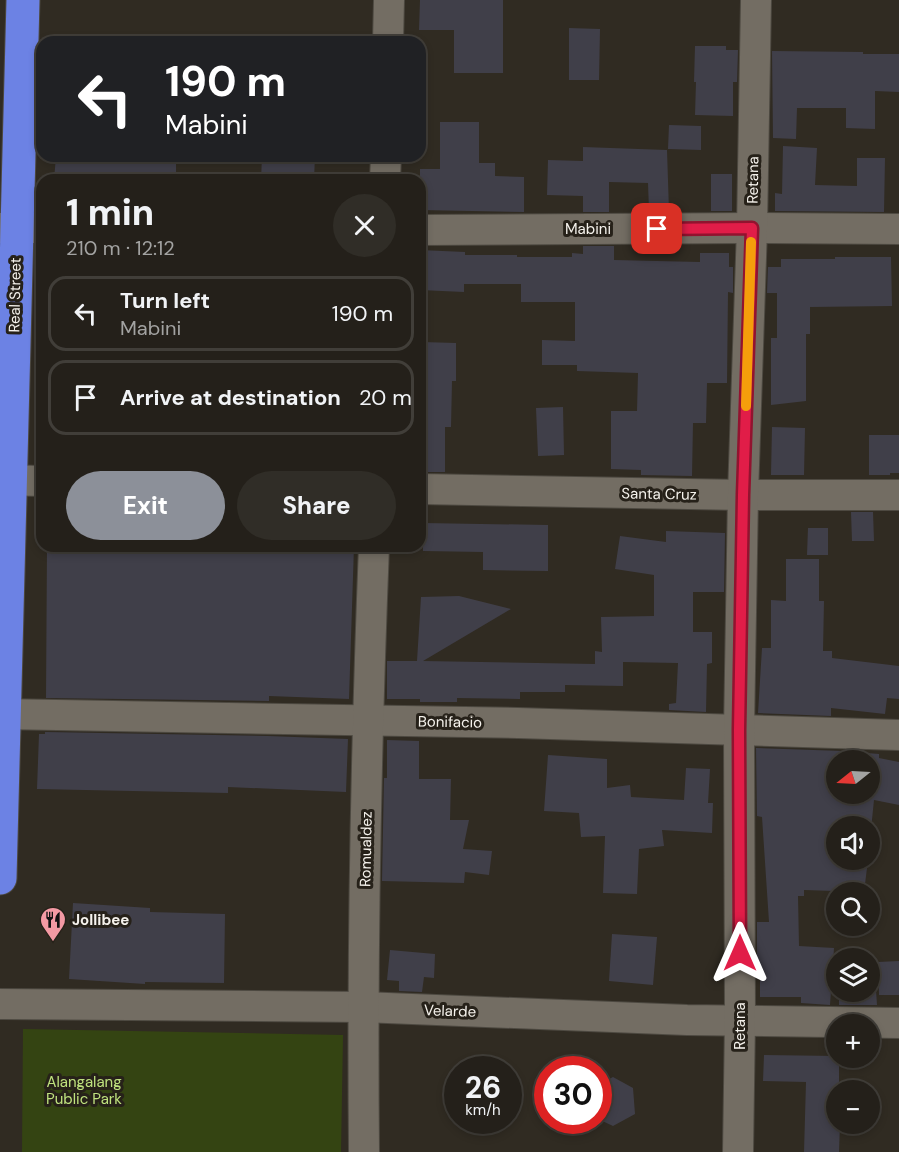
<!DOCTYPE html>
<html lang="en">
<head>
<meta charset="utf-8">
<style>
  body { margin:0; font-family:"DM Sans",sans-serif; background:#302d27; color:#f1f3f6; height:100vh; display:flex; flex-direction:column; font-size:22px; white-space:nowrap }
  * { box-sizing:border-box; margin:0 }
  p { font-size:20px; color:#a3a3a2 }
  .icon { flex:none; width:33px; height:33px; fill:none; stroke:currentColor; stroke-width:2; stroke-linecap:round; stroke-linejoin:round }
  .map { position:relative; flex:1; overflow:hidden }
  .drawer { position:absolute; left:36px; top:174px; width:390px; height:378px; display:flex; flex-direction:column; background:#24201a; border-radius:18px; box-shadow:0 3px 9px #0003,0 0 0 2px #413e39 }
  .drawer>* { flex:none }
  .top-card { position:absolute; left:36px; top:36px; width:390px; height:126px; border-radius:18px; box-shadow:0 3px 9px #0003,0 0 0 2px #413e39; background:#202124; color:#fff; overflow:hidden }
  .needle { width:39px; rotate:252deg }
  .fabs { position:absolute; left:826px; top:750px; display:grid; gap:12px }
  .fabs a { display:grid; place-items:center; width:54px; height:54px; border-radius:50%; background:#24201a; box-shadow:0 3px 9px #0003,0 0 0 2px #413e39; font-size:30px }
  .speed { position:absolute; left:444px; top:1056px; display:flex; gap:12px; font-size:30px; font-weight:700; text-align:center }
  .speed>* { display:grid; place-content:center; width:78px; height:78px; border-radius:50%; background:#24201a; box-shadow:0 3px 9px #0003,0 0 0 2px #413e39; line-height:1 }
  .speed small { font-size:15px; font-weight:400 }
  .speed .limit { border:9px solid #d22; background:#fff; color:#111 }
  .pin { position:absolute; display:grid; place-items:center; width:51px; height:51px; color:#fff; margin:-26px; border-radius:12px; box-shadow:0 3px 9px #0006 }
  .me { position:absolute; width:66px; margin:-33px; rotate:0deg; stroke-linejoin:round; filter:drop-shadow(0 0 4px #0008) }
  .turn { display:flex; align-items:center; gap:21px; height:126px; padding:0 30px; font-size:27px }
  .turn .icon { width:78px; height:78px; stroke-width:2.5 }
  .turn b { display:block; font-size:42px; line-height:51px }
  .round { display:grid; place-items:center; flex:none; width:63px; height:63px; border-radius:32px; background:#302d27 }
  .head { display:flex; align-items:center; justify-content:space-between; height:102px; padding:0 30px }
  h1 { font-size:36px; font-weight:800; line-height:45px }
  .action { display:flex; gap:12px; margin-top:auto; padding:12px 30px }
  .action a { flex:1; height:69px; border-radius:36px; background:#8c9099; color:#fff; font-size:24px; font-weight:800; line-height:69px; text-align:center }
  .action a+a { background:#302d27; color:#f1f3f6 }
  ul { padding:0; list-style:none }
  li { display:flex; align-items:center; gap:18px; height:75px; margin:0 12px 9px; padding:0 18px; border:3px solid #413e39; border-radius:18px }
  li div { flex:1 }
  li b { display:block; font-size:22px }
  li em { font-style:normal }
  .map>svg:first-child { display:block }
  .green { fill:#344412 }
  .building { fill:#403f49; fill-rule:evenodd }
  .lines { fill:none; stroke-linecap:round; stroke-linejoin:round }
  .street-casing { stroke:#4d4941; stroke-width:32 }
  .highway-casing { stroke:#4d4941; stroke-width:35 }
  .street { stroke:#736d63; stroke-width:30 }
  .highway { stroke:#6c82e4; stroke-width:33 }
  .route-casing { stroke:#92132f; stroke-width:15 }
  .route { stroke:#e11d48; stroke-width:10 }
  .slow { stroke:#f59e0b; stroke-width:10 }
  .labels { text-anchor:middle; dominant-baseline:central; stroke-width:6; stroke-linejoin:round; paint-order:stroke }
  .street-label { font-size:15px; fill:#f5f2ec; stroke:#262119 }
  .poi-label { font-size:15px; font-weight:bold; fill:#f5f2ec; stroke:#262119; text-anchor:start }
  .park-label { font-size:15px; fill:#bfe27e; stroke:#262119 }
</style>
</head>
<body>
<div class="map">
<svg width="899" height="1152" viewBox="0 0 899 1152">
  <rect width="100%" height="100%" fill="#302b22"/>
  <!-- green -->
  <polygon class="green" points="23,1029 343,1035 341,1152 22,1152"/>
  <!-- building -->
  <g class="building">
    <polygon points="420,0 503,0 503,73 454,73 454,30 419,30"/>
    <polygon points="569,28 600,29 599,80 569,80"/>
    <polygon points="695,46 726,46 726,50 738,50 737,82 733,82 733,116 695,115 696,82 694,82"/>
    <polygon points="772,51 863,52 863,54 899,54 899,92 875,91 875,129 846,128 846,108 797,108 796,139 773,138"/>
    <polygon points="440,122 479,122 479,163 495,163 495,176 524,177 524,212 420,210 420,169 440,169"/>
    <polygon points="669,125 701,126 701,150 668,149"/>
    <polygon points="783,146 817,148 815,185 857,186 857,158 885,158 884,212 775,211 775,193 782,194"/>
    <polygon points="583,147 667,150 669,211 649,211 648,183 609,182 609,212 583,212 583,196 547,195 548,160 583,161"/>
    <polygon points="56,156 133,156 133,161 176,163 176,180 54,180"/>
    <polygon points="262,156 315,156 314,180 261,180"/>
    <rect x="711" y="174" width="21" height="37"/>
    <polygon points="583,246 614,246 614,260 700,262 700,253 729,253 729,267 733,267 733,293 728,292 727,383 707,383 706,423 693,423 692,476 641,475 641,470 611,469 611,411 637,411 638,373 577,371 577,365 542,365 542,340 575,341 575,302 521,302 521,284 464,284 464,292 420,290 420,250 465,252 465,255 517,255 517,257 572,257 572,253 583,254"/>
    <polygon points="835,257 891,257 892,306 810,307 810,334 806,334 806,401 771,405 771,338 777,338 777,293 767,293 768,267 781,267 781,259 835,259"/>
    <polygon points="422,342 456,343 456,381 452,381 451,427 445,427 445,472 420,472 420,389 422,389"/>
    <polygon points="563,407 564,455 538,456 536,408"/>
    <polygon points="772,427 805,428 804,475 771,475"/>
    <polygon points="869,435 899,435 899,473 890,473 890,475 869,475"/>
    <polygon points="851,512 873,512 874,541 852,541"/>
    <polygon points="423,523 548,525 548,571 483,570 483,552 423,551"/>
    <polygon points="808,528 828,528 828,555 807,555"/>
    <polygon points="666,531 725,533 724,592 693,592 693,632 712,632 712,663 707,664 706,712 669,710 669,704 676,703 678,663 623,662 623,686 565,685 565,692 520,692 520,699 457,698 457,702 420,702 420,699 387,699 387,661 417,661 421,597 459,596 511,609 423,661 595,664 595,651 602,652 601,617 654,616 654,575 615,569 620,536 666,542"/>
    <polygon points="47,546 354,546 349,699 269,696 269,701 46,698"/>
    <polygon points="786,559 819,559 819,601 824,601 823,651 832,651 832,658 899,666 899,699 887,698 885,714 831,708 831,716 758,713 762,648 771,648 771,600 786,601"/>
    <polygon points="45,732 268,736 348,739 346,792 228,787 228,793 37,789 39,734 45,734"/>
    <polygon points="387,740 419,741 419,779 451,779 450,820 469,820 463,849 492,851 489,875 465,872 464,883 382,881 384,778 387,778"/>
    <path d="M756 748 843 751 879 754V758L899 762V805L874 800 870 839V826H837V860H868L864 892 804 890V896H798L799 946 834 948 830 1005 801 1003V997H760V969H757V922H769L762 817 757 816ZM837 760H870V794H837Z"/>
    <polygon points="548,755 607,759 607,788 630,785 631,797 684,800 686,768 710,769 708,803 713,803 712,833 662,830 664,846 639,849 637,894 603,893 605,836 581,837 579,813 544,811"/>
    <polygon points="73,903 150,908 150,912 225,914 224,983 145,982 145,984 69,979"/>
    <polygon points="612,934 657,937 653,985 609,981"/>
    <polygon points="390,950 435,954 434,978 424,977 422,992 399,991 399,981 387,980"/>
    <polygon points="899,961 899,995 879,995 878,962"/>
    <polygon points="870,990 876,990 877,1005 839,1005 839,992 870,992"/>
    <polygon points="764,1055 837,1056 837,1058 839,1058 839,1090 837,1090 837,1124 840,1124 839,1152 804,1152 806,1082 763,1081"/>
    <polygon points="613,1077 633,1088 635,1114 613,1126 598,1119 598,1085"/>
  </g>
  <g class="lines">
    <defs>
      <g id="street">
        <polyline points="388,42 389,0"/>
        <polyline points="385,180 386,156"/>
        <polyline points="0,228 42,228"/>
        <polyline points="420,230 752,228 899,229"/>
        <polyline points="0,480 42,481"/>
        <polyline points="420,489 743,495 899,495"/>
        <polyline points="0,714 518,723 899,735"/>
        <polyline points="0,1004 363,1007 687,1020 899,1023"/>
        <path d="M364 1152C362 950 366 748 374 546"/>
        <polyline points="738,1152 740,1020 739,730 743,495 752,228 756,0"/>
      </g>
      <polyline id="highway" points="0,878 23,0"/>
    </defs>
    <!-- street casing -->
    <use href="#street" class="street-casing"/>
    <!-- highway casing -->
    <use href="#highway" class="highway-casing"/>
    <!-- street -->
    <use href="#street" class="street"/>
    <!-- highway -->
    <use href="#highway" class="highway"/>
  </g>
  <g class="lines">
    <defs>
      <polyline id="route" points="657,229 752,228 743,495 739,730 740,953"/>
    </defs>
    <!-- route casing -->
    <use href="#route" class="route-casing"/>
    <!-- route -->
    <use href="#route" class="route"/>
    <!-- slow -->
    <polyline class="slow" points="746,406 751,242"/>
  </g>
  <!-- icons -->
  <defs>
    <symbol id="restaurant-pin" viewBox="-11 -11 22 30"><path d="M0 17L-7.5 6A9.5 9.5 0 1 1 7.5 6Z" fill="#f49aa4" stroke="#262119"/><path d="M-5-6h1v4h1v-4h1v4h1v-4h1v5L-1.5 .5V6h-2V.5L-5-1ZM5-6V6H3V1.5H1.5Q1.5-4 5-6Z" fill="#111"/></symbol>
  </defs>
  <g fill-rule="evenodd">
    <use href="#restaurant-pin" x="38" y="905" width="30" height="40"/>
  </g>
  <g class="labels">
    <!-- street labels -->
    <g class="street-label">
      <text transform="translate(753 180) rotate(-89)">Retana</text>
      <text x="588" y="229">Mabini</text>
      <text transform="translate(15 295) rotate(-89)">Real Street</text>
      <text transform="translate(659 494) rotate(1)">Santa Cruz</text>
      <text transform="translate(450 722) rotate(1)">Bonifacio</text>
      <text transform="translate(366 849) rotate(-89)">Romualdez</text>
      <text transform="translate(450 1011) rotate(2)">Velarde</text>
      <text transform="translate(740 1026) rotate(-90)">Retana</text>
    </g>
    <!-- poi labels -->
    <g class="poi-label">
      <text x="72" y="920">Jollibee</text>
    </g>
    <!-- park labels -->
    <g class="park-label">
      <text x="84" y="1082">Alangalang<tspan x="84" dy="17">Public Park</tspan></text>
    </g>
  </g>
</svg>
<div class="fabs">
<a><svg class="needle" viewBox="-14 -14 28 28"><path d="M0-13l5 13h-10z" fill="#e53935"/><path d="M0 13l5-13h-10z" fill="#a3a3a2"/></svg></a>
<a><svg class="icon" aria-label="sound" viewBox="0 0 24 24"><path d="M4 9h4l5-4v14l-5-4H4zM17 9q2 3 0 6"/></svg></a>
<a><svg class="icon" aria-label="search" viewBox="0 0 24 24"><circle cx="10" cy="10" r="6"/><path d="M15 15l6 6"/></svg></a>
<a><svg class="icon" aria-label="layers" viewBox="0 0 24 24"><path d="M12 4l9 5-9 5-9-5zM3 14l9 5 9-5"/></svg></a>
<a>+</a>
<a>−</a>
</div>
<div class="speed"><div>26<small>km/h</small></div><div class="limit">30</div></div>
<div class="pin" style="left:657px;top:229px;background:#d93025"><svg class="icon" aria-label="arrive" viewBox="0 0 24 24"><path d="M6 21V4h12l-3 4 3 4H6"/></svg></div>
<svg class="me" style="left:740px;top:953px" viewBox="-20 -20 40 40"><path d="M0-17L14 15 0 8-14 15z" fill="#e11d48" stroke="#fff" stroke-width="4"/></svg>
<div class="top-card">
<div class="turn"><svg class="icon" aria-label="left" viewBox="0 0 24 24"><path d="M17 20v-9H6M10 6l-5 5 5 5"/></svg><div><b>190 m</b>Mabini</div></div>
</div>
<section class="drawer">
<div class="head"><div><h1>1 min</h1><p>210 m · 12:12</p></div><a class="round"><svg class="icon" aria-label="close" viewBox="0 0 24 24"><path d="M6 6l12 12M18 6L6 18"/></svg></a></div>
<ul>
<li><svg class="icon" aria-label="left" viewBox="0 0 24 24"><path d="M17 20v-9H6M10 6l-5 5 5 5"/></svg><div><b>Turn left</b><p>Mabini</p></div><em>190 m</em></li>
<li><svg class="icon" aria-label="arrive" viewBox="0 0 24 24"><path d="M6 21V4h12l-3 4 3 4H6"/></svg><div><b>Arrive at destination</b></div><em>20 m</em></li>
</ul>
<div class="action"><a>Exit</a><a>Share</a></div>
</section>
</div>
</body>
</html>
